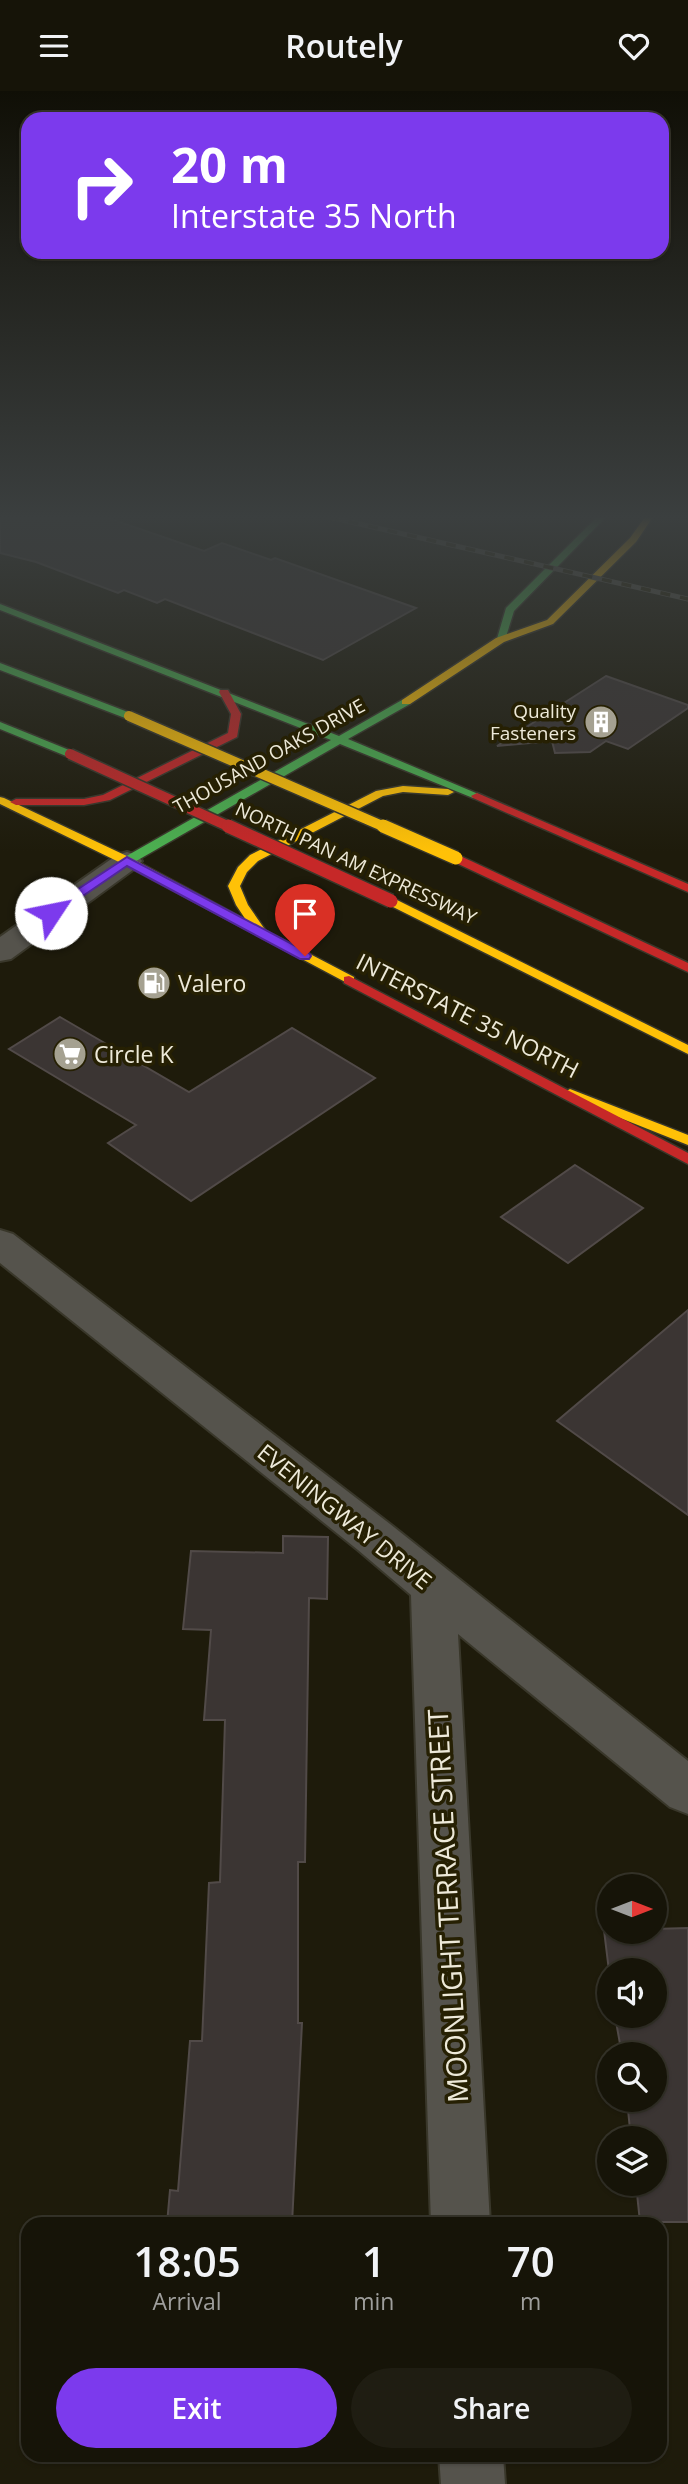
<!DOCTYPE html>
<html lang="en">
<head>
<meta charset="utf-8">
<style>
  body { margin:0; font-family:"Open Sans",sans-serif; background:#1f1d12; color:#f1f3f6; height:100vh; display:flex; flex-direction:column; font-size:26px; white-space:nowrap }
  * { box-sizing:border-box; margin:0 }
  p { font-size:23px; color:#9e9e9c }
  .icon { flex:none; width:38px; height:38px; fill:none; stroke:currentColor; stroke-width:2; stroke-linecap:round; stroke-linejoin:round }
  .map { position:relative; flex:1; overflow:hidden }
  .side { position:absolute; left:21px; top:2126px; width:646px; height:245px; display:flex; flex-direction:column; background:#161408; border-radius:21px; box-shadow:0 2px 5px #0004,0 0 0 2px #353329 }
  .side>* { flex:none }
  .guide { position:absolute; left:21px; top:21px; width:648px; height:147px; border-radius:21px; box-shadow:0 2px 5px #0004,0 0 0 2px #353329; background:#7c3aed; color:#fff; overflow:hidden }
  .needle { width:46px; rotate:90deg }
  .fabs { position:absolute; left:597px; top:1783px; display:grid; gap:14px }
  .fabs a { display:grid; place-items:center; width:70px; height:70px; border-radius:50%; background:#161408; box-shadow:0 2px 5px #0004,0 0 0 2px #353329; font-size:35px }
  .pin { position:absolute; display:grid; place-items:center; width:60px; height:60px; color:#fff; margin:-72px -30px; border-radius:50% 50% 50% 0; rotate:-45deg; box-shadow:0 0 7px #0007 }
  .pin .icon { rotate:45deg }
  .me { position:absolute; width:77px; margin:-38px; rotate:56deg; stroke-linejoin:round; filter:drop-shadow(0 0 5px #0008) }
  .turn { display:flex; align-items:center; gap:24px; height:147px; padding:0 35px; font-size:32px }
  .turn .icon { width:91px; height:91px; stroke-width:2.5 }
  .turn b { display:block; font-size:49px; line-height:60px }
  .eta { display:flex; justify-content:space-evenly; align-items:center; height:119px; text-align:center }
  .eta b { font-size:42px; font-weight:600; line-height:49px }
  .button { display:flex; gap:14px; margin-top:auto; padding:14px 35px }
  .button a { flex:1; height:80px; border-radius:42px; background:#7c3aed; color:#fff; font-size:28px; font-weight:600; line-height:80px; text-align:center }
  .button a+a { background:#1f1d12; color:#f1f3f6 }
  header { display:flex; justify-content:space-between; align-items:center; height:91px; padding:0 35px; background:#161408; font-size:32px; font-weight:600 }
  .map>svg:first-child { display:block }
  .building { fill:#3b3533; stroke:#514a48; stroke-width:2 }
  .lines { fill:none; stroke-linecap:round; stroke-linejoin:round }
  .street-casing { stroke:#39372a; stroke-width:4 }
  .fast-casing { stroke:#39372a; stroke-width:3 }
  .slow-casing { stroke:#39372a; stroke-width:3 }
  .jam-casing { stroke:#39372a; stroke-width:3 }
  .street { fill:#55534c; fill-rule:evenodd }
  .fast { fill:#4caf50; fill-rule:evenodd }
  .slow { fill:#ffc107; fill-rule:evenodd }
  .jam { fill:#c62828; fill-rule:evenodd }
  .rail-casing { stroke:#5a584f; stroke-width:5 }
  .rail { stroke:#262003; stroke-width:3.5; stroke-dasharray:10; stroke-linecap:butt }
  .slow-bridge-far1-casing { stroke:#39372a; stroke-width:13; stroke-linecap:butt }
  .slow-bridge-casing { stroke:#39372a; stroke-width:16; stroke-linecap:butt }
  .jam-bridge-far1-casing { stroke:#39372a; stroke-width:13; stroke-linecap:butt }
  .jam-bridge-casing { stroke:#39372a; stroke-width:16; stroke-linecap:butt }
  .slow-bridge-far1 { stroke:#ffc107; stroke-width:10 }
  .slow-bridge { stroke:#ffc107; stroke-width:13 }
  .jam-bridge-far1 { stroke:#c62828; stroke-width:10 }
  .jam-bridge { stroke:#c62828; stroke-width:13 }
  .route { fill:#7c3aed; stroke:#51269a; stroke-width:2 }
  .labels { text-anchor:middle; dominant-baseline:central; stroke-width:7; stroke-linejoin:round; paint-order:stroke }
  .far-poi-label { font-size:19px; fill:#ede9d9; stroke:#262003; text-anchor:end }
  .far-street-label { font-size:19px; fill:#ede9d9; stroke:#262003 }
  .poi-label { font-size:23px; fill:#ede9d9; stroke:#262003; text-anchor:start }
  .street-label { font-size:23px; fill:#ede9d9; stroke:#262003 }
  .near-street-label { font-size:28px; fill:#ede9d9; stroke:#262003 }
</style>
</head>
<body>
<header><svg class="icon" aria-label="menu" viewBox="0 0 24 24"><path d="M4 6h16M4 12h16M4 18h16"/></svg>Routely<svg class="icon" aria-label="heart" viewBox="0 0 24 24"><path d="M12 20l-8-8c-3-5 5-10 8-4 3-6 11-1 8 4z"/></svg></header>
<div class="map">
<svg width="688" height="2393" viewBox="0 0 688 2393">
  <rect width="100%" height="100%" fill="#1e1b0b"/>
  <!-- building -->
  <g class="building">
    <polygon points="0,426 105,426 204,460 222,452 271,469 275,467 416,517 323,569 165,508 157,512 124,499 118,502 36,471 0,462"/>
    <polygon points="606,585 688,614 688,617 628,658 606,650 590,661 555,662 552,650 497,655"/>
    <polygon points="60,926 189,1001 292,937 375,987 191,1110 108,1052 136,1034 9,958"/>
    <polygon points="575,1074 643,1117 568,1172 501,1126"/>
    <polygon points="688,1219 688,1424 557,1330"/>
    <polygon points="283,1445 328,1446 327,1508 309,1507 305,1771 298,1771 298,1932 302,1932 292,2133 167,2133 170,2099 178,2100 190,1950 202,1950 209,1792 220,1791 225,1629 204,1629 211,1539 183,1538 191,1460 283,1462"/>
    <polygon points="688,1837 688,2131 640,2131 636,2093 654,2093 654,2048 631,2048 627,2009 654,2009 654,1964 622,1964 615,1925 654,1925 654,1880 609,1880 604,1839 654,1841 654,1838"/>
  </g>
  <g class="lines">
    <defs>
      <g id="street">
        <polygon points="127,761 137,764 142,770 137,776 11,868 0,870 0,846 117,764"/>
        <polygon points="0,1139 13,1143 390,1433 688,1670 688,1723 670,1716 458,1543 490,2133 431,2133 411,1504 358,1459 0,1172"/>
        <polygon points="439,2364 503,2364 505,2393 441,2393"/>
      </g>
      <g id="fast">
        <polygon points="597,426 606,426 514,520 505,549 496,551 506,517"/>
        <polygon points="0,513 339,645 402,609 410,609 410,613 348,648 483,705 473,707 340,653 131,773 123,773 123,767 331,649 0,519"/>
        <polygon points="0,572 133,623 134,625 125,627 0,579"/>
        <polygon points="0,631 74,661 75,663 66,665 0,638"/>
      </g>
      <g id="slow">
        <polygon points="645,426 653,426 636,451 553,533 504,551 410,613 402,613 402,609 496,547 547,529 630,447"/>
        <polygon points="403,695 448,698 454,701 448,704 403,701 383,705 258,770 247,781 240,795 248,814 266,840 354,886 354,892 349,893 123,773 0,713 0,706 4,707 131,767 246,829 236,814 228,795 238,776 250,764 376,700"/>
        <polygon points="391,806 688,954 688,963 387,813 385,810"/>
        <polygon points="570,998 688,1044 688,1054 565,1005 563,1002"/>
      </g>
      <g id="jam">
        <polygon points="220,599 228,599 241,623 237,646 110,709 84,714 16,714 10,711 16,708 84,708 103,704 228,642 231,623 219,601"/>
        <polygon points="477,702 688,793 688,801 473,707 471,705"/>
        <polygon points="456,763 688,872 688,881 452,770 450,767"/>
        <polygon points="349,885 688,1062 688,1073 344,892 344,886"/>
      </g>
    </defs>
    <!-- street casing -->
    <use href="#street" class="street-casing"/>
    <!-- fast casing -->
    <use href="#fast" class="fast-casing"/>
    <!-- slow casing -->
    <use href="#slow" class="slow-casing"/>
    <!-- jam casing -->
    <use href="#jam" class="jam-casing"/>
    <!-- street -->
    <use href="#street" class="street"/>
    <!-- fast -->
    <use href="#fast" class="fast"/>
    <!-- slow -->
    <use href="#slow" class="slow"/>
    <!-- jam -->
    <use href="#jam" class="jam"/>
    <defs>
      <polyline id="rail" points="329,426 688,508"/>
    </defs>
    <!-- rail casing -->
    <use href="#rail" class="rail-casing"/>
    <!-- rail -->
    <use href="#rail" class="rail"/>
    <defs>
      <polyline id="slow-bridge-far1" points="129,625 387,737"/>
      <polyline id="slow-bridge" points="383,735 456,767"/>
      <polyline id="jam-bridge-far1" points="70,663 232,737"/>
      <polyline id="jam-bridge" points="228,735 391,810"/>
    </defs>
    <!-- slow-bridge-far1 casing -->
    <use href="#slow-bridge-far1" class="slow-bridge-far1-casing"/>
    <!-- slow-bridge casing -->
    <use href="#slow-bridge" class="slow-bridge-casing"/>
    <!-- jam-bridge-far1 casing -->
    <use href="#jam-bridge-far1" class="jam-bridge-far1-casing"/>
    <!-- jam-bridge casing -->
    <use href="#jam-bridge" class="jam-bridge-casing"/>
    <!-- slow-bridge-far1 -->
    <use href="#slow-bridge-far1" class="slow-bridge-far1"/>
    <!-- slow-bridge -->
    <use href="#slow-bridge" class="slow-bridge"/>
    <!-- jam-bridge-far1 -->
    <use href="#jam-bridge-far1" class="jam-bridge-far1"/>
    <!-- jam-bridge -->
    <use href="#jam-bridge" class="jam-bridge"/>
  </g>
  <!-- sky -->
  <linearGradient id="sky" x2="0" y2="1"><stop stop-color="#100f06"/><stop offset="0.56" stop-color="#3b3f3f"/><stop offset="1" stop-color="#3b3f3f" stop-opacity="0"/></linearGradient>
  <rect width="688" height="761" fill="url(#sky)"/>
  <!-- route -->
  <polygon class="route" points="127,766 309,862 311,865 309,868 300,868 127,775 55,824 46,824 46,819"/>
  <!-- icons -->
  <defs>
    <symbol id="building-disc" viewBox="-11 -11 22 22"><circle r="9.5" fill="#a5a191" stroke="#262003"/><path d="M-4-6H4V6H1V3H-1V6H-4ZM-2.5-4.3h1.7v1.8h-1.7ZM.8-4.3h1.7v1.8H.8ZM-2.5-1h1.7V.8h-1.7ZM.8-1h1.7V.8H.8Z" fill="#fff"/></symbol>
    <symbol id="fuel-disc" viewBox="-11 -11 22 22"><circle r="9.5" fill="#a5a191" stroke="#262003"/><path d="M-5.5-6h7V0h2V4h1.3V-2.5L3-4.5l.8-.8L6-3V5H2.5V1h-1V6h-7ZM-4.2-4.7v3.2H.2V-4.7Z" fill="#fff"/></symbol>
    <symbol id="supermarket-disc" viewBox="-11 -11 22 22"><circle r="9.5" fill="#a5a191" stroke="#262003"/><path d="M-6-5.5h2.5l.6 2H6L4.5 2H-2.5L-4.4-4H-6ZM-1.5 3.2a1.3 1.3 0 1 0 .1 0ZM3 3.2a1.3 1.3 0 1 0 .1 0Z" fill="#fff"/></symbol>
  </defs>
  <g fill-rule="evenodd">
    <use href="#building-disc" x="582" y="612" width="38" height="38"/>
    <use href="#fuel-disc" x="135" y="873" width="38" height="38"/>
    <use href="#supermarket-disc" x="51" y="944" width="38" height="38"/>
  </g>
  <g class="labels">
    <!-- far-poi labels -->
    <g class="far-poi-label">
      <text x="576" y="620">Quality<tspan x="576" dy="22">Fasteners</tspan></text>
    </g>
    <!-- far-street labels -->
    <g class="far-street-label">
      <text transform="translate(269 665) rotate(-29)">THOUSAND OAKS DRIVE</text>
      <text transform="translate(356 772) rotate(25)">NORTH PAN AM EXPRESSWAY</text>
    </g>
    <!-- poi labels -->
    <g class="poi-label">
      <text x="178" y="892">Valero</text>
      <text x="94" y="963">Circle K</text>
    </g>
    <!-- street labels -->
    <g class="street-label">
      <text transform="translate(468 924) rotate(27)">INTERSTATE 35 NORTH</text>
      <text transform="translate(345 1425) rotate(39)">EVENINGWAY DRIVE</text>
    </g>
    <!-- near-street labels -->
    <g class="near-street-label">
      <text transform="translate(447 1815) rotate(-93)">MOONLIGHT TERRACE STREET</text>
    </g>
  </g>
</svg>
<div class="fabs">
<a><svg class="needle" viewBox="-14 -14 28 28"><path d="M0-13l5 13h-10z" fill="#e53935"/><path d="M0 13l5-13h-10z" fill="#9e9e9c"/></svg></a>
<a><svg class="icon" aria-label="sound" viewBox="0 0 24 24"><path d="M4 9h4l5-4v14l-5-4H4zM17 9q2 3 0 6"/></svg></a>
<a><svg class="icon" aria-label="search" viewBox="0 0 24 24"><circle cx="10" cy="10" r="6"/><path d="M15 15l6 6"/></svg></a>
<a><svg class="icon" aria-label="layers" viewBox="0 0 24 24"><path d="M12 4l9 5-9 5-9-5zM3 14l9 5 9-5"/></svg></a>
</div>
<div class="pin" style="left:305px;top:865px;background:#d93025"><svg class="icon" aria-label="arrive" viewBox="0 0 24 24"><path d="M6 21V4h12l-3 4 3 4H6"/></svg></div>
<svg class="me" style="left:51px;top:822px" viewBox="-20 -20 40 40"><circle r="19" fill="#fff"/><path d="M0-13L10 11 0 6-10 11z" fill="#7c3aed"/></svg>
<div class="guide">
<div class="turn"><svg class="icon" aria-label="right" viewBox="0 0 24 24"><path d="M7 20v-9h11M14 6l5 5-5 5"/></svg><div><b>20 m</b>Interstate 35 North</div></div>
</div>
<section class="side">
<div class="eta">
<div><b>18:05</b><p>Arrival</p></div>
<div><b>1</b><p>min</p></div>
<div><b>70</b><p>m</p></div>
</div>
<div class="button"><a>Exit</a><a>Share</a></div>
</section>
</div>
</body>
</html>
